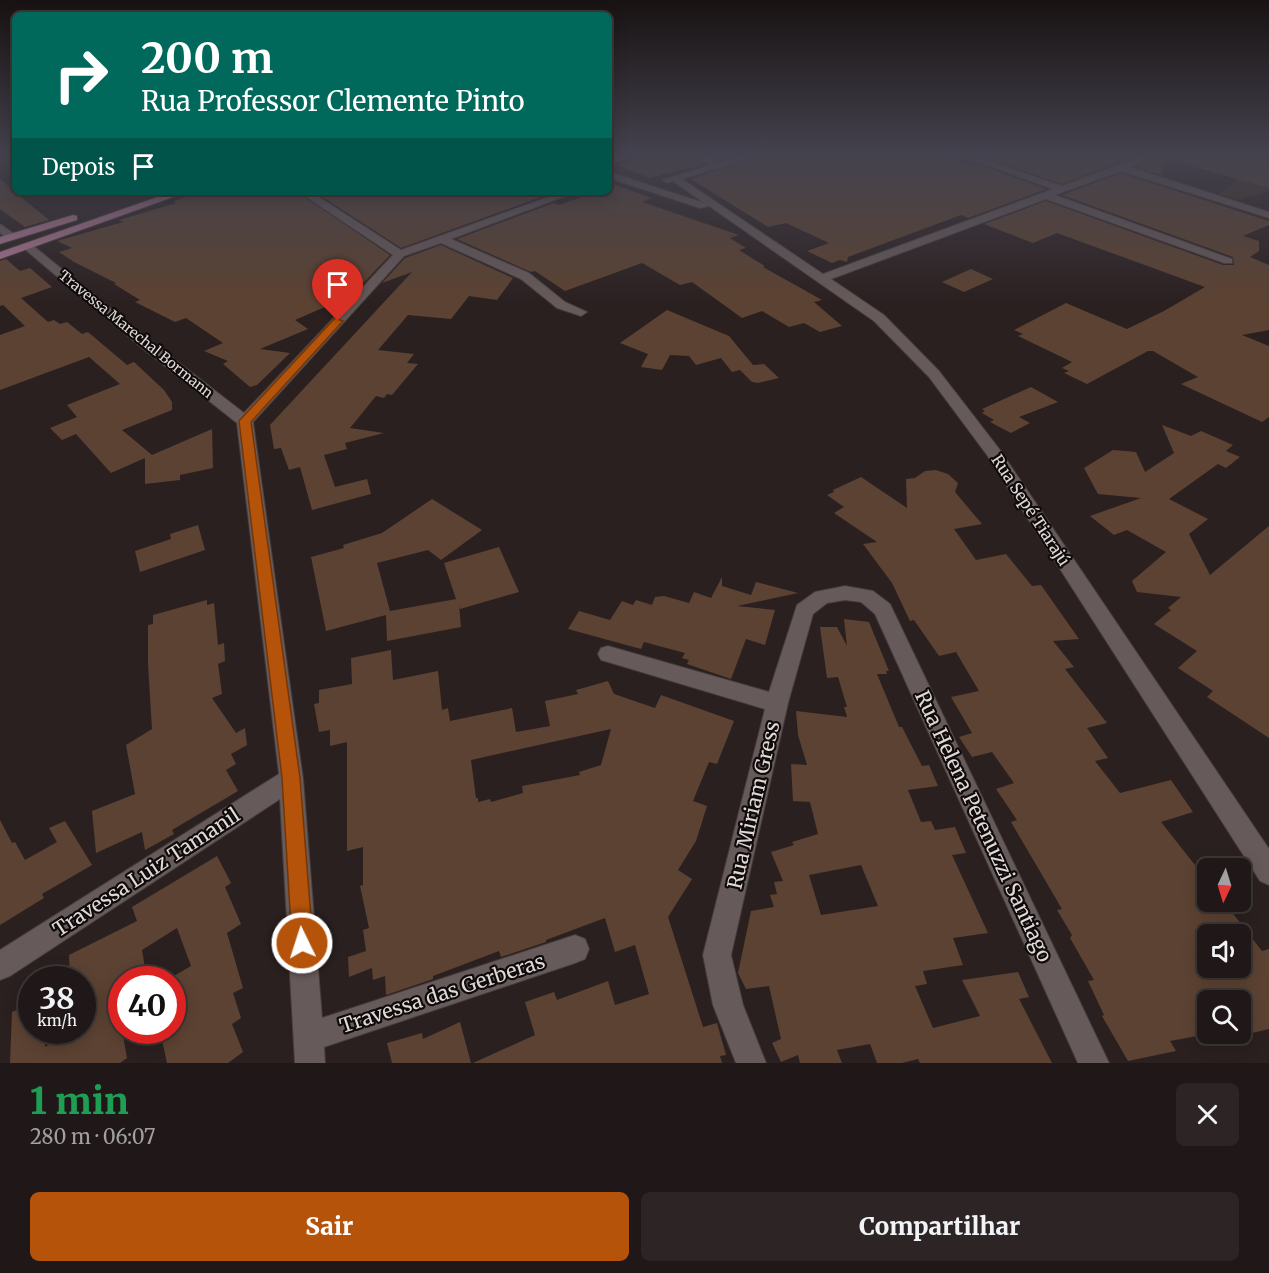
<!DOCTYPE html>
<html lang="pt">
<head>
<meta charset="utf-8">
<style>
  body { margin:0; font-family:Merriweather,serif; background:#2d2525; color:#f1f3f6; height:100vh; display:flex; flex-direction:column; font-size:22px; white-space:nowrap }
  * { box-sizing:border-box; margin:0 }
  p { font-size:20px; color:#a2a0a2 }
  .icon { flex:none; width:33px; height:33px; fill:none; stroke:currentColor; stroke-width:2; stroke-linecap:round; stroke-linejoin:round }
  .map { position:relative; height:1063px; overflow:hidden }
  .drawer { display:flex; flex-direction:column; background:#201818; flex:1 }
  .drawer>* { flex:none }
  .top-card { position:absolute; left:12px; top:12px; width:600px; height:183px; border-radius:9px; box-shadow:0 3px 15px #0003,0 0 0 2px #3d3737; background:#00695c; color:#fff; overflow:hidden }
  .needle { width:39px; rotate:184deg }
  .buttons { position:absolute; left:1197px; top:858px; display:grid; gap:12px }
  .buttons a { display:grid; place-items:center; width:54px; height:54px; border-radius:9px; background:#201818; box-shadow:0 3px 15px #0003,0 0 0 2px #3d3737; font-size:30px }
  .speed { position:absolute; left:18px; top:966px; display:flex; gap:12px; font-size:30px; font-weight:700; text-align:center }
  .speed>* { display:grid; place-content:center; width:78px; height:78px; border-radius:50%; background:#201818; box-shadow:0 3px 15px #0003,0 0 0 2px #3d3737; line-height:1 }
  .speed small { font-size:15px; font-weight:400 }
  .speed .limit { border:9px solid #d22; background:#fff; color:#111 }
  .pin { position:absolute; display:grid; place-items:center; width:51px; height:51px; color:#fff; margin:-62px -26px; border-radius:50% 50% 50% 0; rotate:-45deg; box-shadow:0 0 6px #0007 }
  .pin .icon { rotate:45deg }
  .me { position:absolute; width:66px; margin:-33px; rotate:356deg; stroke-linejoin:round; filter:drop-shadow(0 0 4px #0008) }
  .turn { display:flex; align-items:center; gap:21px; height:126px; padding:0 30px; font-size:27px }
  .turn .icon { width:78px; height:78px; stroke-width:2.5 }
  .turn b { display:block; font-size:42px; line-height:51px }
  .then { display:flex; align-items:center; height:57px; padding:0 30px; background:#0003; gap:12px; font-size:22px }
  .round { display:grid; place-items:center; flex:none; width:63px; height:63px; border-radius:9px; background:#2d2525 }
  .headline { display:flex; align-items:center; justify-content:space-between; height:102px; padding:0 30px }
  h1 { font-size:36px; font-weight:800; line-height:45px; color:#1e9e55 }
  .button { display:flex; gap:12px; margin-top:auto; padding:12px 30px }
  .button a { flex:1; height:69px; border-radius:9px; background:#b45309; color:#fff; font-size:24px; font-weight:800; line-height:69px; text-align:center }
  .button a+a { background:#2d2525; color:#f1f3f6 }
  .map>svg:first-child { display:block }
  .green { fill:#3a301e }
  .building { fill:#5c4232; fill-rule:evenodd }
  .lines { fill:none; stroke-linecap:round; stroke-linejoin:round }
  .minor-casing { stroke:#453c3b; stroke-width:2 }
  .major-casing { stroke:#453c3b; stroke-width:2 }
  .minor { fill:#675a5a; fill-rule:evenodd }
  .major { fill:#ad7791; fill-rule:evenodd }
  .route { fill:#b45309; stroke:#753606; stroke-width:1.5 }
  .labels { text-anchor:middle; dominant-baseline:central; stroke-width:4.5; stroke-linejoin:round; paint-order:stroke }
  .far-street-label { font-size:14px; fill:#e0d9d8; stroke:#100b0b }
  .street-label { font-size:16px; fill:#e0d9d8; stroke:#100b0b }
  .near-street-label { font-size:20px; fill:#e0d9d8; stroke:#100b0b }
</style>
</head>
<body>
<div class="map">
<svg width="1269" height="1063" viewBox="0 0 1269 1063">
  <rect width="100%" height="100%" fill="#2b2020"/>
  <!-- green -->
  <polygon class="green" points="1239,179 1269,188 1269,191 1256,196 1250,195 1241,200 1219,194"/>
  <!-- building -->
  <g class="building">
    <polygon points="651,154 689,154 705,164 649,178 618,165 653,155"/>
    <polygon points="765,154 931,154 972,166 978,164 1046,189 968,218 961,215 848,257 847,262 840,260 832,263 807,251 829,243 786,223 768,227 691,179"/>
    <polygon points="1010,154 1141,154 1062,184 993,160"/>
    <polygon points="1163,154 1167,154 1161,175 1136,167"/>
    <polygon points="1169,154 1255,154 1269,158 1269,188 1168,159"/>
    <polygon points="1121,173 1269,221 1269,225 1243,236 1259,241 1259,251 1250,257 1269,265 1269,330 1242,335 1269,346 1269,417 1262,422 1181,384 1198,377 1153,351 1148,351 1087,384 1064,373 1069,371 1062,368 1072,362 1018,336 1023,334 1014,330 1066,303 1127,329 1164,311 1205,287 1057,233 1033,243 984,224 1046,201 1223,265 1234,265 1233,257 1062,195"/>
    <polygon points="0,179 15,192 49,220 25,227 0,209"/>
    <polygon points="616,185 651,198 642,202 739,235 730,238 746,248 739,250 765,266 763,267 822,300 814,302 842,326 820,332 804,323 789,327 762,311 742,318 692,282 680,285 642,263 565,291 535,271 531,272 457,239 554,203 559,205 596,192 609,192 609,187"/>
    <polygon points="201,192 297,192 390,255 352,295 295,320 308,329 260,349 290,353 257,385 250,387 223,364 228,361 204,351 223,343 186,318 175,322 135,302 140,300 114,284 116,283 74,262 59,252 72,248 57,241 123,222 119,220 176,203 174,201"/>
    <polygon points="315,192 530,192 541,197 401,248"/>
    <polygon points="441,245 513,278 497,300 469,296 451,319 408,315 378,350 414,354 407,363 418,364 392,395 387,394 384,398 376,396 350,428 384,433 345,443 347,449 324,455 335,487 367,479 371,494 312,510 300,467 289,470 281,448 274,449 270,425 412,272 382,283 405,258"/>
    <polygon points="6,259 20,271 30,268 52,287 21,298 48,322 54,320 60,324 67,322 82,334 88,332 127,365 134,362 164,390 172,402 172,410 122,430 152,455 212,429 213,468 180,475 180,480 145,484 145,458 111,473 76,434 62,440 50,428 77,417 67,405 120,384 89,357 0,390 0,335 25,326 3,305 0,306 0,261"/>
    <polygon points="971,269 993,279 964,292 942,282"/>
    <polygon points="667,310 729,336 753,365 764,364 779,378 758,383 752,382 740,370 732,372 721,358 696,365 689,356 670,355 662,370 641,367 648,354 620,343"/>
    <polygon points="1031,387 1058,402 1019,417 1030,423 1011,433 990,422 994,420 982,413 985,411 982,409"/>
    <polygon points="1162,425 1191,436 1201,431 1233,445 1226,451 1240,457 1226,468 1218,464 1169,499 1208,519 1189,534 1210,575 1269,526 1269,738 1207,697 1213,691 1178,668 1197,651 1154,624 1171,610 1168,608 1181,597 1137,592 1132,581 1166,552 1127,530 1114,535 1090,516 1141,498 1098,494 1084,468 1113,450 1136,452 1145,472 1174,453"/>
    <path d="M936 470 948 474 958 483 955 492 982 524 954 529 976 560 1006 554 1032 586 1041 585 1079 639 1053 641 1074 667 1065 669 1107 723 1087 728 1108 758 1095 761 1120 793 1171 780 1193 812 1161 822 1195 865 1208 861V902H1224L1262 951 1269 949V1029L1248 1034 1240 1022V1000H1208V1034L1170 1041 1176 1051 1128 1061 1102 1016 1104 1015 1088 981 1094 980 1070 938 1072 935 1057 910 1062 909 1011 822 1017 820 996 789 1014 783 992 752 972 757 959 737 972 733 951 697 979 691 956 652 939 656 914 620 910 621 892 583 863 544 877 542 834 513 844 507 827 495 834 492 833 490 861 477 907 508 906 479 915 478 925 471ZM1208 934H1240V968H1208Z"/>
    <polygon points="432,499 482,530 441,560 428,550 377,563 390,611 456,599 444,563 499,547 519,592 460,609 459,605 461,627 387,641 386,615 326,631 311,557 344,548 343,545 382,533"/>
    <polygon points="198,525 205,550 140,572 135,551 171,539 170,534"/>
    <polygon points="722,577 722,586 751,595 756,582 798,593 737,606 775,610 765,645 746,639 731,679 687,664 689,660 682,658 685,653 644,642 641,649 568,629 579,611 610,620 622,601 633,605 636,600 652,605 655,597 664,596 689,603 694,592 711,598"/>
    <polygon points="207,600 207,605 214,603 218,645 224,643 225,661 218,664 222,694 212,698 236,733 245,728 247,745 231,754 236,764 226,770 238,791 172,830 174,834 145,850 142,832 96,853 92,811 135,794 126,745 152,729 148,664 148,625 153,624 153,615"/>
    <path d="M844 619 869 622 889 671H886L887 674H877L899 727H902L922 766 929 765 938 786 908 790 921 822 931 821 935 830 955 827 966 853 952 855 988 933 953 938 963 965 923 971 927 984 915 986 933 1028 980 1016 962 980 1018 972 1029 997 1019 999 1052 1063H920L918 1059 902 1063H877L870 1044 837 1050 842 1063H800L798 1055 781 1062 772 1043 781 1039 769 986 746 989 738 973 751 911 774 907 770 895 777 894 774 882 783 881 771 852 794 845 792 842 818 834 810 802 793 801 791 764 807 765 798 735 796 711 847 717 844 707H847L838 677 827 678 820 627H837L847 646ZM861 865 878 906 821 915 809 875Z"/>
    <path d="M391 650 393 680 438 671 442 710 448 708 450 721 512 708 516 732 550 726 545 701 578 694 576 690 608 681 614 694 655 708 661 695 734 721 717 764 709 762 693 801 707 806 696 841 678 870 692 879 668 917 703 1027 717 1023 726 1055 720 1056 722 1063H473L535 1035 525 1002 554 992 557 1000 608 981 615 1005 649 994 635 945 615 952 605 918 546 940V942L501 957 499 951 433 976V979L386 995 385 976 373 980 372 968 349 977 348 957 366 951 363 930 369 928 360 886 363 885V847L347 851V742L330 746V730L319 732 314 704 319 703V690L352 684 351 658ZM611 729 601 765 579 772 580 775 522 786 523 793 491 802 490 799 478 802V798H476L471 760Z"/>
    <polygon points="0,820 12,843 15,842 25,860 57,842 49,828 65,821 92,865 42,894 44,898 0,925"/>
    <polygon points="217,856 231,883 225,887 241,924 227,933 243,988 233,993 241,1018 232,1024 243,1052 228,1063 167,1063 160,1030 172,1030 172,977 191,966 177,928 142,950 147,980 122,980 122,1030 127,1058 120,1063 10,1063 12,1012 32,1003 32,1030 45,1030 45,1047 73,1030 82,1030 82,980 70,980 69,955 137,921 132,907"/>
    <polygon points="460,1022 471,1063 392,1063 387,1043 422,1033 423,1039"/>
  </g>
  <g class="lines">
    <defs>
      <g id="minor">
        <polygon points="622,154 635,154 609,165 609,159"/>
        <polygon points="691,154 703,154 721,162 748,154 763,154 682,179 823,274 1053,189 956,154 969,154 1062,186 1148,154 1161,154 1130,167 1269,212 1269,218 1121,171 1055,195 1232,259 1232,263 1224,263 1046,199 831,279 884,315 939,371 1000,450 1269,849 1269,885 1260,881 987,455 929,377 874,321 709,206 700,208 609,178 609,172 704,203 673,181 667,183 662,180 711,165"/>
        <polygon points="299,192 311,192 401,250 562,192 576,192 451,239 529,273 565,302 587,312 581,316 557,308 521,279 441,243 404,256 253,422 303,779 322,1018 575,935 585,939 589,949 585,959 575,963 324,1047 325,1063 295,1063 280,799 10,976 0,980 0,950 279,774 237,423 142,348 21,246 23,244 31,244 152,342 244,413 393,255"/>
        <polygon points="0,224 16,235 16,239 8,239 0,233"/>
        <polygon points="845,586 873,591 890,604 1109,1063 1078,1063 875,614 861,602 845,600 827,603 813,614 788,703 731,955 743,1005 766,1063 736,1063 713,1005 703,955 765,709 608,662 601,660 598,654 601,648 608,646 769,692 797,605 815,592"/>
      </g>
      <g id="major">
        <polygon points="172,192 187,192 0,259 0,252"/>
        <polygon points="73,215 77,216 77,220 0,244 0,237"/>
      </g>
    </defs>
    <!-- minor casing -->
    <use href="#minor" class="minor-casing"/>
    <!-- major casing -->
    <use href="#major" class="major-casing"/>
    <!-- minor -->
    <use href="#minor" class="minor"/>
    <!-- major -->
    <use href="#major" class="major"/>
  </g>
  <!-- sky -->
  <linearGradient id="sky" x2="0" y2="1"><stop stop-color="#181212"/><stop offset="0.51" stop-color="#44424e"/><stop offset="1" stop-color="#44424e" stop-opacity="0"/></linearGradient>
  <rect width="1269" height="303" fill="url(#sky)"/>
  <!-- route -->
  <polygon class="route" points="335,318 343,321 251,422 300,778 313,943 310,950 302,953 295,950 292,943 282,778 239,421"/>
  <g class="labels">
    <!-- far-street labels -->
    <g class="far-street-label">
      <text transform="translate(136 334) rotate(39)">Travessa Marechal Bormann</text>
    </g>
    <!-- street labels -->
    <g class="street-label">
      <text transform="translate(1031 510) rotate(57)">Rua Sepé Tiarajú</text>
    </g>
    <!-- near-street labels -->
    <g class="near-street-label">
      <text transform="translate(753 805) rotate(-77)">Rua Miriam Gress</text>
      <text transform="translate(984 826) rotate(65)">Rua Helena Petenuzzi Santiago</text>
      <text transform="translate(146 872) rotate(-33)">Travessa Luiz Tamanil</text>
      <text transform="translate(442 993) rotate(-18)">Travessa das Gerberas</text>
    </g>
  </g>
</svg>
<div class="buttons">
<a><svg class="needle" viewBox="-14 -14 28 28"><path d="M0-13l5 13h-10z" fill="#e53935"/><path d="M0 13l5-13h-10z" fill="#a2a0a2"/></svg></a>
<a><svg class="icon" aria-label="sound" viewBox="0 0 24 24"><path d="M4 9h4l5-4v14l-5-4H4zM17 9q2 3 0 6"/></svg></a>
<a><svg class="icon" aria-label="search" viewBox="0 0 24 24"><circle cx="10" cy="10" r="6"/><path d="M15 15l6 6"/></svg></a>
</div>
<div class="speed"><div>38<small>km/h</small></div><div class="limit">40</div></div>
<div class="pin" style="left:338px;top:321px;background:#d93025"><svg class="icon" aria-label="arrive" viewBox="0 0 24 24"><path d="M6 21V4h12l-3 4 3 4H6"/></svg></div>
<svg class="me" style="left:302px;top:943px" viewBox="-20 -20 40 40"><circle r="17" fill="#b45309" stroke="#fff" stroke-width="3"/><path d="M0-11L8 9 0 5-8 9z" fill="#fff"/></svg>
<div class="top-card">
<div class="turn"><svg class="icon" aria-label="right" viewBox="0 0 24 24"><path d="M7 20v-9h11M14 6l5 5-5 5"/></svg><div><b>200 m</b>Rua Professor Clemente Pinto</div></div>
<div class="then">Depois<svg class="icon" aria-label="arrive" viewBox="0 0 24 24"><path d="M6 21V4h12l-3 4 3 4H6"/></svg></div>
</div>
</div>
<section class="drawer">
<div class="headline"><div><h1>1 min</h1><p>280 m · 06:07</p></div><a class="round"><svg class="icon" aria-label="close" viewBox="0 0 24 24"><path d="M6 6l12 12M18 6L6 18"/></svg></a></div>
<div class="button"><a>Sair</a><a>Compartilhar</a></div>
</section>
</body>
</html>
